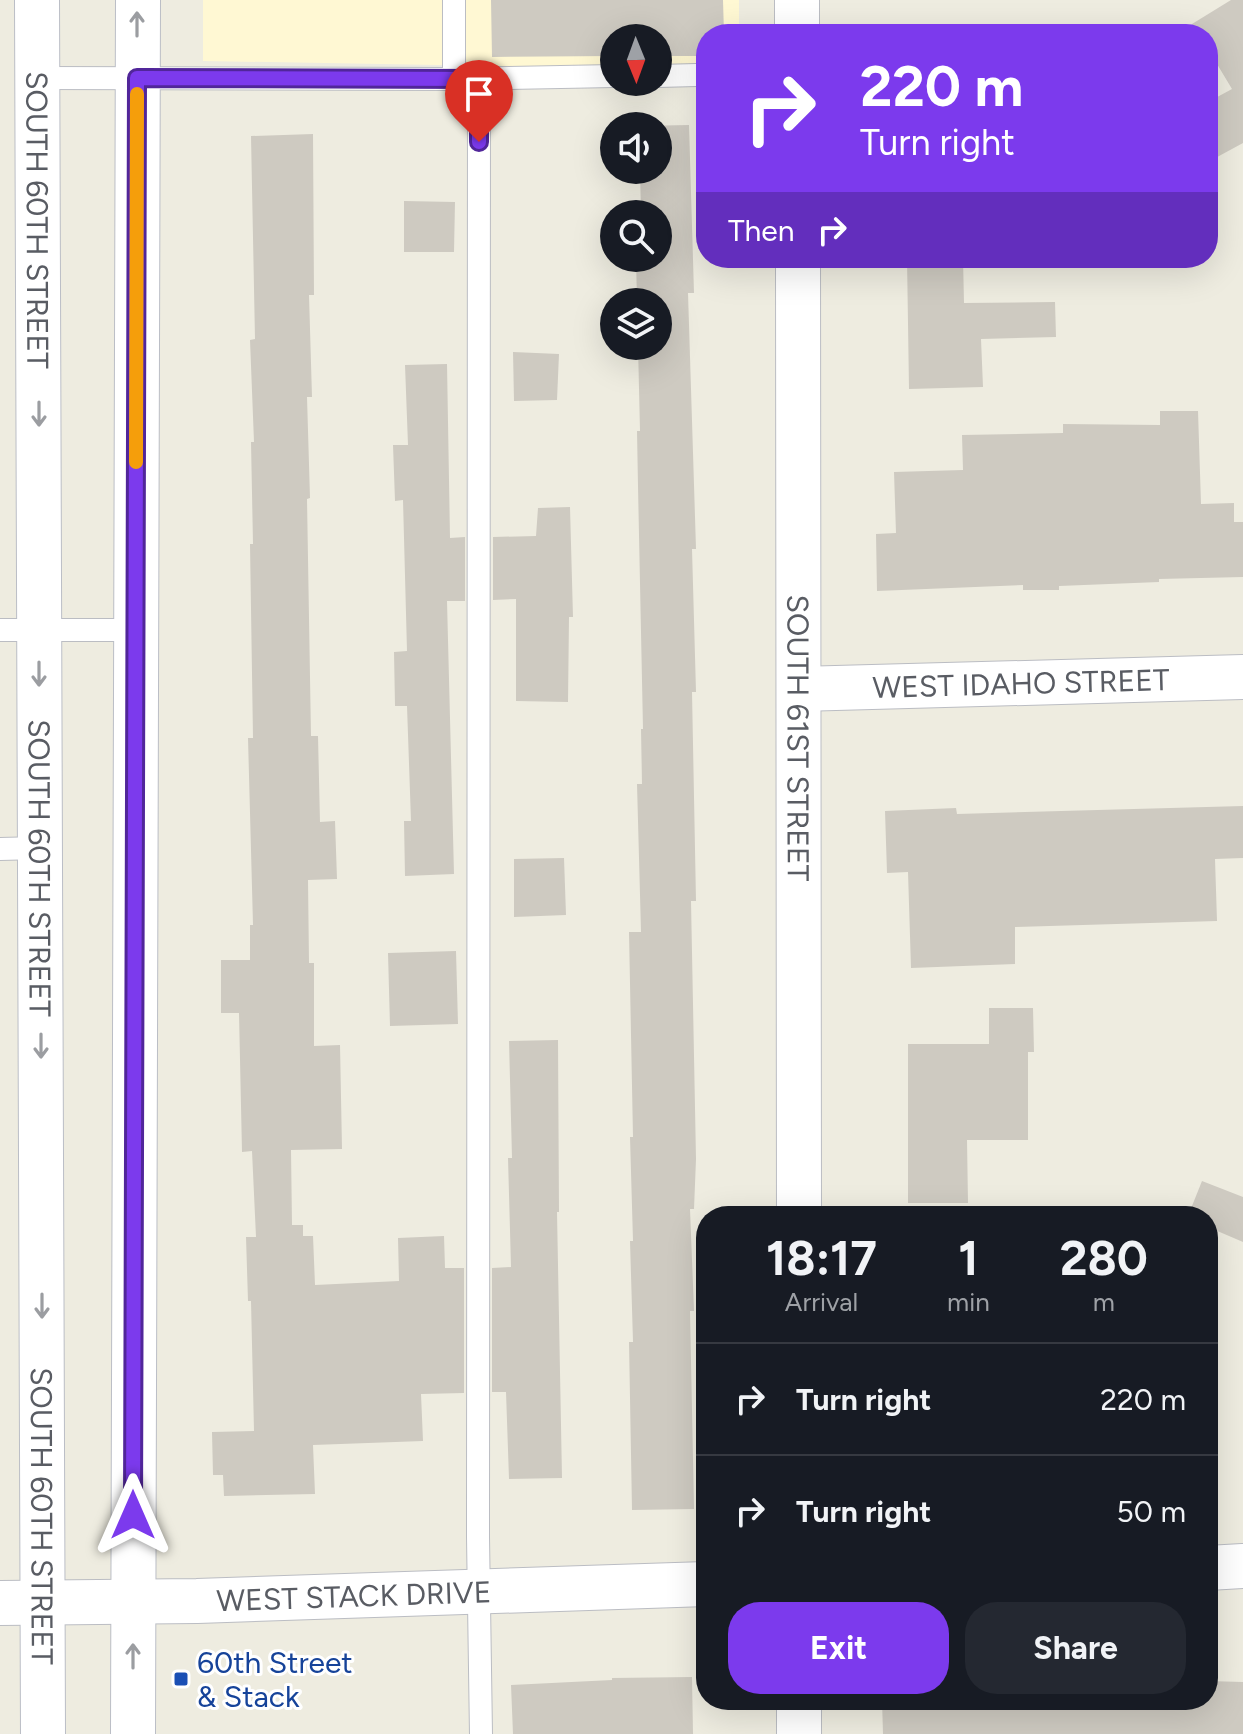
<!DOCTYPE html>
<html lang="en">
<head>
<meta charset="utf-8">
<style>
  body { margin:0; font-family:Figtree,sans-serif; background:#242831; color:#f1f3f6; height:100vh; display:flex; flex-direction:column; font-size:30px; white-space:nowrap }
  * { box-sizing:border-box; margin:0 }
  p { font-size:26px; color:#9ea1a6 }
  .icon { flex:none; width:44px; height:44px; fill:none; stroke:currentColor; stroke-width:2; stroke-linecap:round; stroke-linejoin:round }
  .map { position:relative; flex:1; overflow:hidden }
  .details { position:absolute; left:696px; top:1206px; width:522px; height:504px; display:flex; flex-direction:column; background:#171b24; border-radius:32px; box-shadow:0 8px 32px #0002 }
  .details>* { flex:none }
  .guide { position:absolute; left:696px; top:24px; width:522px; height:244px; border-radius:32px; box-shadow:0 8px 32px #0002; background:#7c3aed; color:#fff; overflow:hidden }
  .needle { width:52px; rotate:179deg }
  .controls { position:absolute; left:600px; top:24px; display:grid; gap:16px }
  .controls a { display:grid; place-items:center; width:72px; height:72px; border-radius:50%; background:#171b24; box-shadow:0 8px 32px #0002; font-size:40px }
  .pin { position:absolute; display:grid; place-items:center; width:68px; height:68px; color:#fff; margin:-82px -34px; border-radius:50% 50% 50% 0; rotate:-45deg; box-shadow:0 0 8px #0007 }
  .pin .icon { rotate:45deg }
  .me { position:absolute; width:88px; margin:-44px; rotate:0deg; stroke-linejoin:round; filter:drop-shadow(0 0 6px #0008) }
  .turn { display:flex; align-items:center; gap:28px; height:168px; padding:0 32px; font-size:36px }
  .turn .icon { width:104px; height:104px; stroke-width:2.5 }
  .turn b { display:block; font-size:56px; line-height:68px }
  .then { display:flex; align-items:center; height:76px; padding:0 32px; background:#0003; gap:16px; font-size:30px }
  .eta { display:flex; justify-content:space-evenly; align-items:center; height:136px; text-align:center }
  .eta b { font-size:48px; font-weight:700; line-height:56px }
  .button { display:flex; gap:16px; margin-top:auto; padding:16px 32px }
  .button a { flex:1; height:92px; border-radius:32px; background:#7c3aed; color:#fff; font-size:32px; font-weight:700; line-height:92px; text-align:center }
  .button a+a { background:#242831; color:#f1f3f6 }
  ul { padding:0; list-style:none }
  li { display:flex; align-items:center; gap:24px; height:112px; padding:0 32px; border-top:2px solid #363941 }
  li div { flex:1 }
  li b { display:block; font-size:30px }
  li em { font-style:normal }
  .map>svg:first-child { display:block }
  .commercial { fill:#fff8d3 }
  .building { fill:#cecac1 }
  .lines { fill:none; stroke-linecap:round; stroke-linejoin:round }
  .lane-casing { stroke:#bbbdc3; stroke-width:24 }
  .street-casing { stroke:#bbbdc3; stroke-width:46 }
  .secondary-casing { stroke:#bbbec6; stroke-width:46 }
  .lane { stroke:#fff; stroke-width:22 }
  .street { stroke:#fff; stroke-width:44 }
  .secondary { stroke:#fff; stroke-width:44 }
  .oneway { stroke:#9b9da1 }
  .route-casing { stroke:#51269a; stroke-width:20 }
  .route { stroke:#7c3aed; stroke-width:14 }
  .slow { stroke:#f59e0b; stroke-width:14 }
  .transit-dot { fill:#1a4fb4; stroke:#fff; stroke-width:3 }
  .labels { text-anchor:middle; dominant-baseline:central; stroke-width:6; stroke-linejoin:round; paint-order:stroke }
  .street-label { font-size:30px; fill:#595c63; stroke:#fff }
  .transit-label { font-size:30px; fill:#164399; stroke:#fff; text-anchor:start }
</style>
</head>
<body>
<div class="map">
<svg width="1243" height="1734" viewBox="0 0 1243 1734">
  <rect width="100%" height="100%" fill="#eeece0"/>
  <!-- commercial -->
  <polygon class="commercial" points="203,0 739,0 739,34 706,34 706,69 658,68 658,38 614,38 614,68 203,61"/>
  <!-- building -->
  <g class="building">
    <polygon points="491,0 723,0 724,34 706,34 706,56 658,56 658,38 614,38 614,56 492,57"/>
    <polygon points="1231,0 1243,0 1243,143 1208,162 1208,102 1232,89 1208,49 1208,34 1199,34 1192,24"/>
    <polygon points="689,125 694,293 688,293 696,549 692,549 696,692 692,692 696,901 691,901 696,1159 694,1209 690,1209 694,1311 690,1311 694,1509 632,1510 629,1342 633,1342 630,1241 633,1241 630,1137 633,1137 629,932 641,932 637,784 642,784 641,729 643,729 638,486 637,431 640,431 638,346 658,346 658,302 637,302 636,258 658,258 658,214 641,214 640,170 658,170 658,126 639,126"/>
    <polygon points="313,134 314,295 309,295 312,397 307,397 310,498 307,499 311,736 318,736 320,822 335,821 337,879 308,880 309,963 314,963 314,1046 340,1045 342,1149 291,1150 292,1225 303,1225 303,1236 313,1236 315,1285 399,1281 398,1238 444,1236 445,1268 464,1268 464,1393 421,1394 423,1441 313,1445 315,1494 224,1496 223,1475 213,1475 212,1432 254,1431 251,1301 248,1301 246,1237 256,1237 252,1151 242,1152 239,1013 221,1013 221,960 250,960 250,925 253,925 248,738 253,738 250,544 253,544 251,442 254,442 250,340 255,339 251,136"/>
    <polygon points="404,201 455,202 454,252 404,252"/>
    <polygon points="907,258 963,258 964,303 1055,302 1056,337 981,339 983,387 909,389"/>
    <polygon points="513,352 559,354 557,400 514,401"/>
    <polygon points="447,364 450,538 465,537 465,601 447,601 454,874 405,876 404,821 411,821 407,706 395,706 394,652 407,651 403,500 395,501 393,445 408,445 405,365"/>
    <polygon points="1160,411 1198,411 1201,504 1234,503 1234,522 1243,522 1243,577 1159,579 1159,582 1059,586 1059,590 1023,590 1023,585 877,591 876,534 896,533 894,472 963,470 962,435 1063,433 1063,424 1160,425"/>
    <polygon points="570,507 573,617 569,617 568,702 516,701 516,599 493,600 493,537 536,536 538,508"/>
    <polygon points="1243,806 1243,858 1215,859 1217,921 1015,927 1015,964 911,968 908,872 887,873 885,811 956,808 957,814"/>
    <polygon points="564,858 566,915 514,917 514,859"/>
    <polygon points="456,951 458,1024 390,1026 388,953"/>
    <polygon points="989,1008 1033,1008 1034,1052 1028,1052 1028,1140 967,1140 968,1203 908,1203 908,1044 989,1044"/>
    <polygon points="558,1040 559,1212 557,1212 562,1478 509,1479 506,1392 492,1392 492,1268 511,1267 508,1158 512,1158 509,1041"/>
    <polygon points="1202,1181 1243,1197 1243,1242 1208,1227 1208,1216 1188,1216"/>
    <polygon points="692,1677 693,1734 513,1734 511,1685 612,1680 612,1678"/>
    <polygon points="1208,1681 1243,1682 1243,1734 883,1734 882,1700 1208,1700"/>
  </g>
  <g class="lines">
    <defs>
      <g id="lane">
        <polyline points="658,76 697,75"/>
        <polyline points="38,78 454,79 614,76"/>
        <polyline points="454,79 454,0"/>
        <polyline points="479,79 478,1537 481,1734"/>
        <polyline points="0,630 136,630"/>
        <polyline points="0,849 40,848"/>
      </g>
      <g id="street">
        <polyline points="797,0 797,34"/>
        <path id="s1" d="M798 258 799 1216"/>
        <path id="s2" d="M799 689 1243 677"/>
        <polyline points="1208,1568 1243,1566"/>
        <path id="s3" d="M0 1603 197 1601 706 1584"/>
        <polyline points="799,1700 799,1734"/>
      </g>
      <g id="secondary">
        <path id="s4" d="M37 0 43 1734"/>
        <polyline points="133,1734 138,0"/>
      </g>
    </defs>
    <!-- lane casing -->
    <use href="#lane" class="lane-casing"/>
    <!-- street casing -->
    <use href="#street" class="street-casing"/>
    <!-- secondary casing -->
    <use href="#secondary" class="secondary-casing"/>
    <!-- lane -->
    <use href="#lane" class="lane"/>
    <!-- street -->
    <use href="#street" class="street"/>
    <!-- secondary -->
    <use href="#secondary" class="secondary"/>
  </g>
  <!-- one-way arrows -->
  <defs><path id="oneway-shaft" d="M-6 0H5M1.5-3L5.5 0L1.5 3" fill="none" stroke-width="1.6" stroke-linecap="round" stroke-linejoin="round" transform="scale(2)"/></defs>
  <g class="oneway">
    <use href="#oneway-shaft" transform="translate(137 24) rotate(-90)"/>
    <use href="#oneway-shaft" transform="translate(39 414) rotate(90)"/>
    <use href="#oneway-shaft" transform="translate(39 674) rotate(90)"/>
    <use href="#oneway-shaft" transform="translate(41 1046) rotate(90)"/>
    <use href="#oneway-shaft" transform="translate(42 1306) rotate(90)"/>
    <use href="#oneway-shaft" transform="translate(133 1656) rotate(-90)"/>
  </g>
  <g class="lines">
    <defs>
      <polyline id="route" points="133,1515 137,78 479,79 479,142"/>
    </defs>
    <!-- route casing -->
    <use href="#route" class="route-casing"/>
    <!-- route -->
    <use href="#route" class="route"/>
    <!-- slow -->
    <polyline class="slow" points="136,462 137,94"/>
  </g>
  <!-- markers -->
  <rect class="transit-dot" x="173" y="1671" width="16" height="16" rx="4"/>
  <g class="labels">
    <!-- street labels -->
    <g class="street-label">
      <text stroke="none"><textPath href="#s4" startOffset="220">SOUTH 60TH STREET</textPath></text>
      <text stroke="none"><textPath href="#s2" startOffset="222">WEST IDAHO STREET</textPath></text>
      <text stroke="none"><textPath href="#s1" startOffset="480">SOUTH 61ST STREET</textPath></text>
      <text stroke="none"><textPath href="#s4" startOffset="868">SOUTH 60TH STREET</textPath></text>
      <text stroke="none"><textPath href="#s4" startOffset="1516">SOUTH 60TH STREET</textPath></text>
      <text stroke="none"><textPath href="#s3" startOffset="354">WEST STACK DRIVE</textPath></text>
    </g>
    <!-- transit labels -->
    <g class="transit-label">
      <text x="197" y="1662">60th Street<tspan x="197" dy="34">&amp; Stack</tspan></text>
    </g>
  </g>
</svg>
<div class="controls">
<a><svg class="needle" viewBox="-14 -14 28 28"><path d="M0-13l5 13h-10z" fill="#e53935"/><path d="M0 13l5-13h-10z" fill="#9ea1a6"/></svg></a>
<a><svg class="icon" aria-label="sound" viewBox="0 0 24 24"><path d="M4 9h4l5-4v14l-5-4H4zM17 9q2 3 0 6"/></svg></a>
<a><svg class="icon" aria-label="search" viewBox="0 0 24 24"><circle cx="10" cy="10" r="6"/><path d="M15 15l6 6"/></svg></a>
<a><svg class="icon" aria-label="layers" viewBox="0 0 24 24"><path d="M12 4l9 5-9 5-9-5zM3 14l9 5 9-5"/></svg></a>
</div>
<div class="pin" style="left:479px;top:142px;background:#d93025"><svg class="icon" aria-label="arrive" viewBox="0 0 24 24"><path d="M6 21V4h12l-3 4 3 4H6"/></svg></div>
<svg class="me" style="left:133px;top:1515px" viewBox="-20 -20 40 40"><path d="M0-17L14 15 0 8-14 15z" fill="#7c3aed" stroke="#fff" stroke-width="4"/></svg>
<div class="guide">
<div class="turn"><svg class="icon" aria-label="right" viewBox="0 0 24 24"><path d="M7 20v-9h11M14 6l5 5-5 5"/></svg><div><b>220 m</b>Turn right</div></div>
<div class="then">Then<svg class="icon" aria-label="right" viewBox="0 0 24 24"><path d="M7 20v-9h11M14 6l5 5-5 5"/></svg></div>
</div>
<section class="details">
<div class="eta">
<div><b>18:17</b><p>Arrival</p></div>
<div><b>1</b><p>min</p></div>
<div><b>280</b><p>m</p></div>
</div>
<ul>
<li><svg class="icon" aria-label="right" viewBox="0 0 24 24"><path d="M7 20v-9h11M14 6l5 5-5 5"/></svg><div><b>Turn right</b></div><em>220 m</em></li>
<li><svg class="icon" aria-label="right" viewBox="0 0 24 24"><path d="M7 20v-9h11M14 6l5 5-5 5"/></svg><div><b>Turn right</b></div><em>50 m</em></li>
</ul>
<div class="button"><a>Exit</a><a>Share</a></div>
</section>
</div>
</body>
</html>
